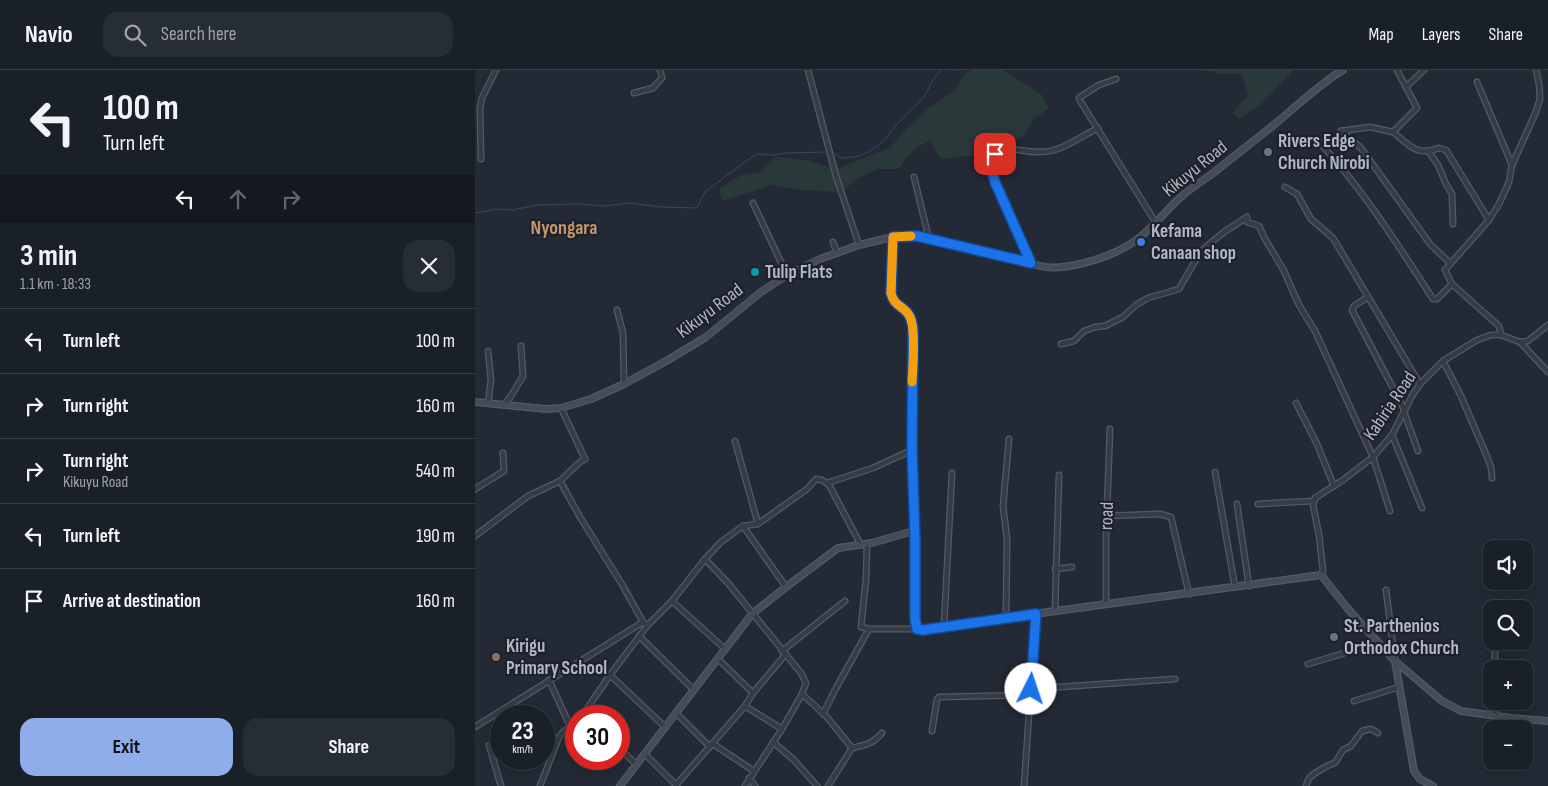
<!DOCTYPE html>
<html lang="en">
<head>
<meta charset="utf-8">
<style>
  body { margin:0; font-family:"Sofia Sans Condensed",sans-serif; background:#272d34; color:#f1f3f6; height:100vh; display:flex; flex-direction:column; font-size:19px; white-space:nowrap }
  * { box-sizing:border-box; margin:0 }
  p { font-size:16px; color:#9fa3a8 }
  .icon { flex:none; width:28px; height:28px; fill:none; stroke:currentColor; stroke-width:2; stroke-linecap:round; stroke-linejoin:round }
  .map { position:relative; flex:1; overflow:hidden }
  .sheet { display:flex; flex-direction:column; background:#1a2028; width:475px }
  .sheet>* { flex:none }
  .guide { background:#1a2028; color:#f1f3f6; overflow:hidden }
  .tools { position:absolute; left:1008px; top:470px; display:grid; gap:10px }
  .tools a { display:grid; place-items:center; width:50px; height:50px; border-radius:10px; background:#1a2028; box-shadow:0 2px 12px #0003,0 0 0 1px #383e45; font-size:25px }
  .speed { position:absolute; left:15px; top:635px; display:flex; gap:10px; font-size:25px; font-weight:700; text-align:center }
  .speed>* { display:grid; place-content:center; width:65px; height:65px; border-radius:50%; background:#1a2028; box-shadow:0 2px 12px #0003,0 0 0 1px #383e45; line-height:1 }
  .speed small { font-size:12px; font-weight:400 }
  .speed .limit { border:8px solid #d22; background:#fff; color:#111 }
  .pin { position:absolute; display:grid; place-items:center; width:42px; height:42px; color:#fff; margin:-21px; border-radius:10px; box-shadow:0 2px 8px #0006 }
  .me { position:absolute; width:55px; margin:-28px; rotate:4deg; stroke-linejoin:round; filter:drop-shadow(0 0 4px #0008) }
  .turn { display:flex; align-items:center; gap:18px; height:105px; padding:0 20px; font-size:22px }
  .turn .icon { width:65px; height:65px; stroke-width:2.5 }
  .turn b { display:block; font-size:35px; line-height:42px }
  .lanes { display:flex; align-items:center; height:48px; padding:0 20px; background:#0003; justify-content:center; gap:25px; direction:ltr }
  .lanes .off { opacity:.35 }
  .round { display:grid; place-items:center; flex:none; width:52px; height:52px; border-radius:15px; background:#272d34 }
  .summary { display:flex; align-items:center; justify-content:space-between; height:85px; padding:0 20px }
  h1 { font-size:30px; font-weight:700; line-height:38px }
  .action { display:flex; gap:10px; margin-top:auto; padding:10px 20px }
  .action a { flex:1; height:58px; border-radius:15px; background:#8eadea; color:#111; font-size:20px; font-weight:700; line-height:58px; text-align:center }
  .action a+a { background:#272d34; color:#f1f3f6 }
  ul { padding:0; list-style:none }
  li { display:flex; align-items:center; gap:15px; height:65px; padding:0 20px; border-top:1px solid #383e45 }
  li div { flex:1 }
  li b { display:block; font-size:19px }
  li em { font-style:normal }
  header { display:flex; align-items:center; gap:30px; box-sizing:border-box; height:70px; padding:0 25px; background:#1a2028; border-bottom:1px solid #383e45 }
  header strong { font-size:24px }
  nav { display:flex; gap:28px; margin-inline-start:auto; font-size:18px }
  .search { width:350px; height:45px; background:#272d34; display:flex; align-items:center; gap:12px; box-sizing:border-box; padding:0 18px; border-radius:15px; color:#9fa3a8; font-size:19px }
  main { display:flex; flex:1; min-height:0 }
  .map>svg:first-child { display:block }
  .green { fill:#29393a }
  .lines { fill:none; stroke-linecap:round; stroke-linejoin:round }
  .stream { stroke:#3a475d; stroke-width:1 }
  .minor-casing { stroke:#545a64; stroke-width:7 }
  .secondary-casing { stroke:#545a64; stroke-width:8 }
  .minor { stroke:#363c46; stroke-width:4.5 }
  .secondary { stroke:#454b58; stroke-width:5.5 }
  .route-casing { stroke:#114b97; stroke-width:12 }
  .route { stroke:#1a73e8; stroke-width:9 }
  .slow { stroke:#f59e0b; stroke-width:9 }
  .worship-dot { fill:#6b7280; stroke:#1c212b; stroke-width:2 }
  .shop-dot { fill:#3f7fe0; stroke:#1c212b; stroke-width:2 }
  .culture-dot { fill:#0f9aa8; stroke:#1c212b; stroke-width:2 }
  .education-dot { fill:#8d6e63; stroke:#1c212b; stroke-width:2 }
  .labels { text-anchor:middle; dominant-baseline:central; stroke-width:4.5; stroke-linejoin:round; paint-order:stroke }
  .poi-label { font-size:19px; font-weight:bold; fill:#b1b7c2; stroke:#1c212b; text-anchor:start }
  .street-label { font-size:19px; fill:#b1b7c2; stroke:#1c212b }
  .neighbourhood-label { font-size:20px; font-weight:bold; fill:#c69668; stroke:#1c212b }
</style>
</head>
<body>
<header>
<strong>Navio</strong>
<div class="search"><svg class="icon" aria-label="search" viewBox="0 0 24 24"><circle cx="10" cy="10" r="6"/><path d="M15 15l6 6"/></svg>Search here</div>
<nav><a>Map</a><a>Layers</a><a>Share</a></nav>
</header>
<main>
<section class="sheet">
<div class="guide">
<div class="turn"><svg class="icon" aria-label="left" viewBox="0 0 24 24"><path d="M17 20v-9H6M10 6l-5 5 5 5"/></svg><div><b>100 m</b>Turn left</div></div>
<div class="lanes"><svg class="icon" aria-label="left" viewBox="0 0 24 24"><path d="M17 20v-9H6M10 6l-5 5 5 5"/></svg><svg class="icon off" aria-label="ahead" viewBox="0 0 24 24"><path d="M12 20V5M6 11l6-6 6 6"/></svg><svg class="icon off" aria-label="right" viewBox="0 0 24 24"><path d="M7 20v-9h11M14 6l5 5-5 5"/></svg></div>
</div>
<div class="summary"><div><h1>3 min</h1><p>1.1 km · 18:33</p></div><a class="round"><svg class="icon" aria-label="close" viewBox="0 0 24 24"><path d="M6 6l12 12M18 6L6 18"/></svg></a></div>
<ul>
<li><svg class="icon" aria-label="left" viewBox="0 0 24 24"><path d="M17 20v-9H6M10 6l-5 5 5 5"/></svg><div><b>Turn left</b></div><em>100 m</em></li>
<li><svg class="icon" aria-label="right" viewBox="0 0 24 24"><path d="M7 20v-9h11M14 6l5 5-5 5"/></svg><div><b>Turn right</b></div><em>160 m</em></li>
<li><svg class="icon" aria-label="right" viewBox="0 0 24 24"><path d="M7 20v-9h11M14 6l5 5-5 5"/></svg><div><b>Turn right</b><p>Kikuyu Road</p></div><em>540 m</em></li>
<li><svg class="icon" aria-label="left" viewBox="0 0 24 24"><path d="M17 20v-9H6M10 6l-5 5 5 5"/></svg><div><b>Turn left</b></div><em>190 m</em></li>
<li><svg class="icon" aria-label="arrive" viewBox="0 0 24 24"><path d="M6 21V4h12l-3 4 3 4H6"/></svg><div><b>Arrive at destination</b></div><em>160 m</em></li>
</ul>
<div class="action"><a>Exit</a><a>Share</a></div>
</section>
<div class="map">
<svg width="1073" height="716" viewBox="0 0 1073 716">
  <rect width="100%" height="100%" fill="#232a35"/>
  <!-- green -->
  <g class="green">
    <path d="M497 0H528L566 24 574 38 559 49 548 66 504 85 466 89 455 71C438 78 434 85 423 99H402L382 109 366 122 327 120 297 115 247 131 244 119 266 105 285 102 301 87 330 90 361 99 415 78 431 59 455 37 480 20 490 4Z"/>
    <polygon points="729,0 819,0 785,35 764,49 758,43 773,25 767,4 745,4"/>
  </g>
  <g class="lines">
    <!-- stream -->
    <g class="stream">
      <polyline points="480,0 484,0"/>
      <path d="M357 82C360 84 364 87 367 88 371 88 376 87 379 87 402 83 414 63 429 47 435 40 443 35 448 28 455 18 457 7 467 0"/>
      <polyline points="0,143 23,139 37,140 62,135 103,134 130,136 155,133 185,137 222,138 230,122 271,91 283,84 298,85 311,83 350,82"/>
    </g>
    <defs>
      <g id="minor">
        <polyline points="333,0 361,106 384,175"/>
        <polyline points="641,9 624,15 605,27 604,29 681,153"/>
        <polyline points="1002,12 1037,95"/>
        <polyline points="931,17 949,0"/>
        <polyline points="159,23 178,18 187,8 185,0"/>
        <polyline points="866,61 886,78 955,174 975,193"/>
        <polyline points="866,61 895,57 918,62 942,38 922,0"/>
        <path d="M918 62C934 75 942 87 964 78L971 80 1014 150"/>
        <path d="M846 74C889 121 923 175 958 229H962L977 214"/>
        <polyline points="954,82 963,95 971,114 977,124 978,154"/>
        <polyline points="6,89 5,38 7,28 21,0"/>
        <polyline points="439,107 454,169"/>
        <polyline points="810,117 822,124 836,149 858,168 945,314"/>
        <polyline points="278,133 312,205"/>
        <path d="M418 167 416 223C418 234 425 235 432 242 436 247 437 252 438 258L437 380 439 463"/>
        <polyline points="358,172 362,183"/>
        <path d="M556 193C549 176 511 101 515 88 532 72 545 83 566 82 586 82 605 67 623 58"/>
        <polyline points="893,227 879,236 877,240 930,341"/>
        <polyline points="142,240 148,263 149,314"/>
        <polyline points="1026,265 1024,256 977,214 970,200 1014,150 1024,134 1034,112 1037,95 1060,44 1065,29 1064,14 1061,0"/>
        <polyline points="1045,272 1073,302"/>
        <polyline points="586,274 599,271 609,261 620,257 630,256 648,247 661,235 673,228 704,219 726,181 749,162 772,147 772,152 784,156 789,167 809,201 824,235 840,261 898,387 915,441"/>
        <polyline points="13,281 16,310 13,333"/>
        <polyline points="968,291 986,326 1013,389 1016,397 1017,408"/>
        <polyline points="821,333 842,374 859,416"/>
        <polyline points="29,335 36,326 48,306 46,276"/>
        <polyline points="86,338 110,389 105,392 85,411 105,447 148,516 168,552 172,556"/>
        <polyline points="929,342 943,381"/>
        <polyline points="917,365 947,438"/>
        <polyline points="260,371 283,454"/>
        <polyline points="740,402 760,517"/>
        <polyline points="352,413 398,398 437,380"/>
        <polyline points="0,419 29,401 28,383"/>
        <polyline points="762,434 774,516"/>
        <polyline points="783,434 839,431"/>
        <polyline points="631,446 685,444 696,447 714,524"/>
        <polyline points="268,456 311,517"/>
        <polyline points="0,466 53,426 85,411"/>
        <polyline points="392,474 391,509 386,557 394,559 443,559"/>
        <polyline points="230,489 253,513 326,603 331,613 327,624 307,659 270,716"/>
        <polyline points="580,499 597,497"/>
        <polyline points="846,505 848,501 844,465 838,435 840,428 868,410 898,387 917,365 937,326 945,314 968,291 1002,270 1016,265 1026,265 1045,272 1053,271 1073,255"/>
        <polyline points="911,520 920,591"/>
        <polyline points="197,531 250,579"/>
        <polyline points="631,534 631,466 635,359"/>
        <polyline points="580,541 584,405"/>
        <polyline points="531,548 532,469 528,436 534,369"/>
        <polyline points="469,556 477,403"/>
        <polyline points="164,566 219,620"/>
        <polyline points="307,581 370,531"/>
        <polyline points="243,589 278,623"/>
        <polyline points="833,594 903,573"/>
        <polyline points="1020,599 1020,571"/>
        <polyline points="135,605 190,657"/>
        <polyline points="74,610 95,656"/>
        <polyline points="556,619 700,609"/>
        <polyline points="327,624 351,646 377,678 353,716"/>
        <polyline points="879,631 924,617"/>
        <polyline points="270,636 307,659"/>
        <polyline points="201,643 235,677"/>
        <polyline points="348,644 361,618 394,559"/>
        <polyline points="1020,645 1020,631"/>
        <polyline points="107,646 135,605 172,556 197,531 230,489 246,472 268,456 283,454 332,419 341,409 347,410 354,415 386,475"/>
        <polyline points="0,657 168,552"/>
        <polyline points="457,661 462,629 464,627 555,625"/>
        <polyline points="298,672 319,690 342,716"/>
        <polyline points="238,674 279,701"/>
        <polyline points="14,675 26,716"/>
        <polyline points="144,678 161,694"/>
        <path d="M377 678C390 675 398 674 407 663"/>
        <polyline points="170,684 202,716"/>
        <polyline points="274,708 280,716"/>
        <polyline points="201,715 270,636 278,623 310,585"/>
        <polyline points="65,716 84,667 88,662 101,652"/>
        <polyline points="549,716 561,544"/>
        <path d="M831 716C832 713 833 711 834 708 838 704 854 694 860 693L868 680 876 676 887 661 896 659 903 663"/>
      </g>
      <g id="secondary">
        <path d="M0 332 71 339 86 338 116 329 149 314 193 290 231 267 286 222 312 205 345 189 384 175 418 167 442 166 556 193C583 206 637 187 660 171 678 158 691 140 707 126 716 118 727 111 737 104 758 87 779 71 800 54 822 36 843 15 868 0"/>
        <polyline points="920,591 939,701 945,709 958,716"/>
        <polyline points="145,716 277,544 311,517 363,478 397,473 435,462 439,463 440,468 440,549 443,559 448,559 846,505 873,539 920,591 967,631 986,641 1036,648 1073,651"/>
      </g>
    </defs>
    <!-- minor casing -->
    <use href="#minor" class="minor-casing"/>
    <!-- secondary casing -->
    <use href="#secondary" class="secondary-casing"/>
    <!-- minor -->
    <use href="#minor" class="minor"/>
    <!-- secondary -->
    <use href="#secondary" class="secondary"/>
  </g>
  <g class="lines">
    <defs>
      <path id="route" d="M520 84 514 91 520 112 556 193 442 166 418 167 416 223C418 234 425 235 432 242 436 247 437 252 438 258L437 380 440 468V549L442 559 448 560 561 544 556 619"/>
    </defs>
    <!-- route casing -->
    <use href="#route" class="route-casing"/>
    <!-- route -->
    <use href="#route" class="route"/>
    <!-- slow -->
    <path class="slow" d="M436 166 418 167 416 223C419 237 430 236 435 247 441 259 438 297 437 312"/>
  </g>
  <!-- markers -->
  <g class="worship-dot">
    <circle cx="793" cy="82" r="5"/>
    <circle cx="859" cy="567" r="5"/>
  </g>
  <circle class="shop-dot" cx="666" cy="172" r="5"/>
  <circle class="culture-dot" cx="280" cy="202" r="5"/>
  <circle class="education-dot" cx="21" cy="587" r="5"/>
  <g class="labels">
    <!-- poi labels -->
    <g class="poi-label">
      <text x="803" y="71">Rivers Edge<tspan x="803" dy="22">Church Nirobi</tspan></text>
      <text x="676" y="161">Kefama<tspan x="676" dy="22">Canaan shop</tspan></text>
      <text x="290" y="202">Tulip Flats</text>
      <text x="869" y="556">St. Parthenios<tspan x="869" dy="22">Orthodox Church</tspan></text>
      <text x="31" y="576">Kirigu<tspan x="31" dy="22">Primary School</tspan></text>
    </g>
    <!-- street labels -->
    <g class="street-label">
      <text transform="translate(720 99) rotate(-39)">Kikuyu Road</text>
      <text transform="translate(235 241) rotate(-37)">Kikuyu Road</text>
      <text transform="translate(915 336) rotate(-56)">Kabiria Road</text>
      <text transform="translate(632 446) rotate(-88)">road</text>
    </g>
    <!-- neighbourhood labels -->
    <g class="neighbourhood-label">
      <text x="89" y="158">Nyongara</text>
    </g>
  </g>
</svg>
<div class="tools">
<a><svg class="icon" aria-label="sound" viewBox="0 0 24 24"><path d="M4 9h4l5-4v14l-5-4H4zM17 9q2 3 0 6"/></svg></a>
<a><svg class="icon" aria-label="search" viewBox="0 0 24 24"><circle cx="10" cy="10" r="6"/><path d="M15 15l6 6"/></svg></a>
<a>+</a>
<a>−</a>
</div>
<div class="speed"><div>23<small>km/h</small></div><div class="limit">30</div></div>
<div class="pin" style="left:520px;top:84px;background:#d93025"><svg class="icon" aria-label="arrive" viewBox="0 0 24 24"><path d="M6 21V4h12l-3 4 3 4H6"/></svg></div>
<svg class="me" style="left:556px;top:619px" viewBox="-20 -20 40 40"><circle r="19" fill="#fff"/><path d="M0-13L10 11 0 6-10 11z" fill="#1a73e8"/></svg>
</div>
</main>
</body>
</html>
